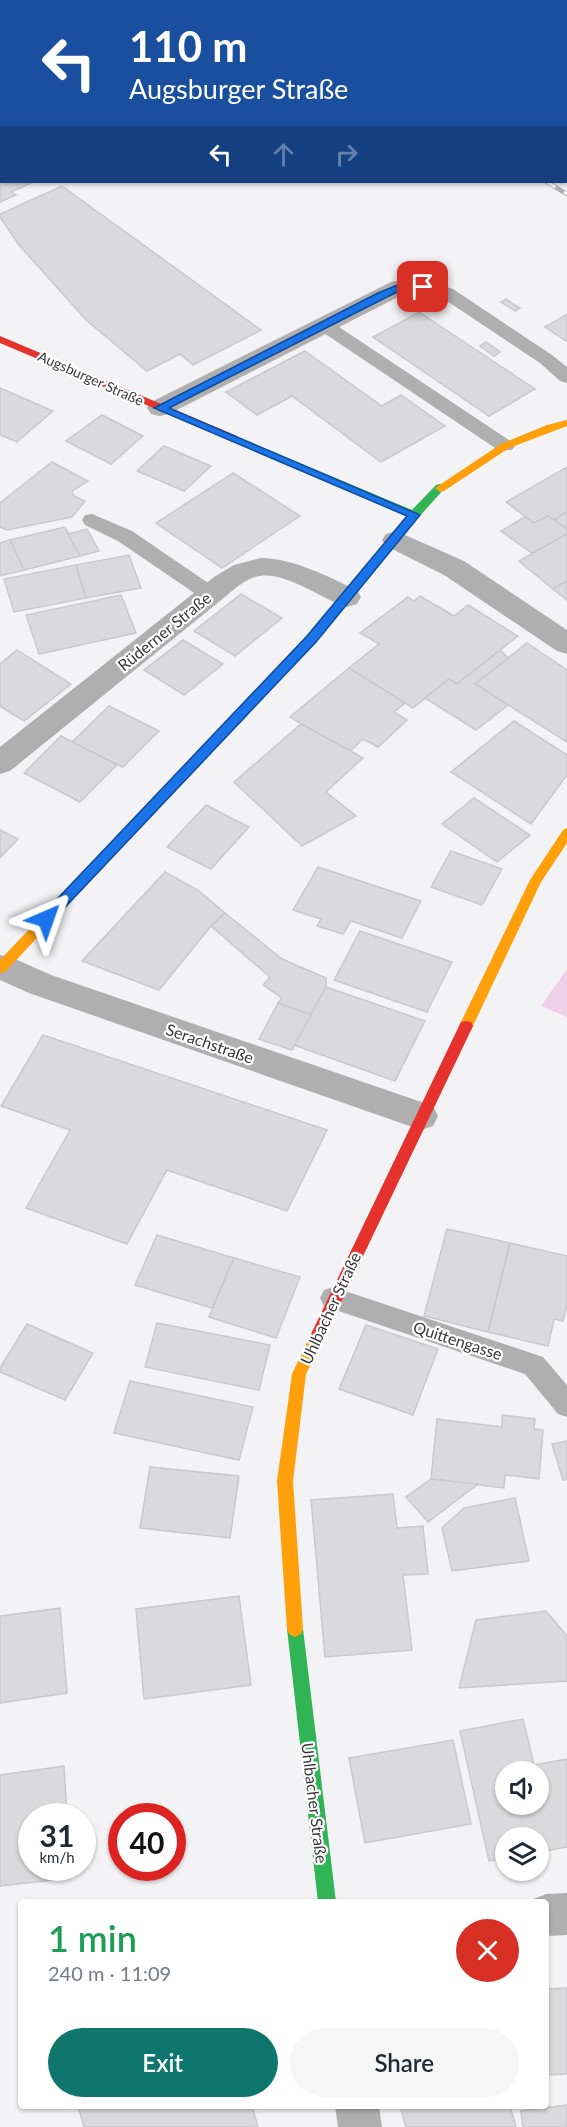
<!DOCTYPE html>
<html lang="en">
<head>
<meta charset="utf-8">
<style>
  body { margin:0; font-family:Lato,sans-serif; background:#f6f6f7; color:#1f2937; height:100vh; display:flex; flex-direction:column; font-size:22px; white-space:nowrap }
  * { box-sizing:border-box; margin:0 }
  p { font-size:20px; color:#747a83 }
  .icon { flex:none; width:33px; height:33px; fill:none; stroke:currentColor; stroke-width:2; stroke-linecap:round; stroke-linejoin:round }
  .map { position:relative; flex:1; overflow:hidden }
  .details { position:absolute; left:18px; top:1899px; width:531px; height:210px; display:flex; flex-direction:column; background:#fff; border-radius:6px; box-shadow:0 2px 4px #0004 }
  .details>* { flex:none }
  .guide { position:absolute; left:0px; top:0px; width:567px; height:183px; box-shadow:0 2px 4px #0004; background:#1a4fa0; color:#fff; overflow:hidden }
  .buttons { position:absolute; left:495px; top:1761px; display:grid; gap:12px }
  .buttons a { display:grid; place-items:center; width:54px; height:54px; border-radius:50%; background:#fff; box-shadow:0 2px 4px #0004; font-size:30px }
  .speed { position:absolute; left:18px; top:1803px; display:flex; gap:12px; font-size:30px; font-weight:700; text-align:center }
  .speed>* { display:grid; place-content:center; width:78px; height:78px; border-radius:50%; background:#fff; box-shadow:0 2px 4px #0004; line-height:1 }
  .speed small { font-size:15px; font-weight:400 }
  .speed .limit { border:9px solid #d22; background:#fff; color:#111 }
  .pin { position:absolute; display:grid; place-items:center; width:51px; height:51px; color:#fff; margin:-26px; border-radius:12px; box-shadow:0 3px 9px #0006 }
  .me { position:absolute; width:66px; margin:-33px; rotate:43deg; stroke-linejoin:round; filter:drop-shadow(0 0 4px #0008) }
  .turn { display:flex; align-items:center; gap:21px; height:126px; padding:0 30px; font-size:27px }
  .turn .icon { width:78px; height:78px; stroke-width:2.5 }
  .turn b { display:block; font-size:42px; line-height:51px }
  .lanes { display:flex; align-items:center; height:57px; padding:0 30px; background:#0003; justify-content:center; gap:30px; direction:ltr }
  .lanes .off { opacity:.35 }
  .round { display:grid; place-items:center; flex:none; width:63px; height:63px; border-radius:32px; background:#f6f6f7 }
  .headline { display:flex; align-items:center; justify-content:space-between; height:102px; padding:0 30px }
  h1 { font-size:36px; font-weight:600; line-height:45px; color:#1e9e55 }
  .cta { display:flex; gap:12px; margin-top:auto; padding:12px 30px }
  .cta a { flex:1; height:69px; border-radius:36px; background:#0f766e; color:#fff; font-size:24px; font-weight:600; line-height:69px; text-align:center }
  .cta a+a { background:#f6f6f7; color:#1f2937 }
  .map>svg:first-child { display:block }
  .green { fill:#eed0e9 }
  .building { fill:#dad9dc; stroke:#c9c9cb; stroke-width:1.5; fill-rule:evenodd }
  .lines { fill:none; stroke-linecap:round; stroke-linejoin:round }
  .lane { fill:#afafb0; fill-rule:evenodd }
  .street { fill:#afafb0; fill-rule:evenodd }
  .fast { fill:#30b455; fill-rule:evenodd }
  .slow { fill:#ff9f0a; fill-rule:evenodd }
  .jam { fill:#e5322d; fill-rule:evenodd }
  .rail-casing { stroke:#b0b0b1; stroke-width:4.5 }
  .rail { stroke:#fff; stroke-width:3; stroke-dasharray:10; stroke-linecap:butt }
  .route { fill:#1a73e8; stroke:#114b97; stroke-width:1.5 }
  .labels { text-anchor:middle; dominant-baseline:central; stroke-width:4.5; stroke-linejoin:round; paint-order:stroke }
  .far-street-label { font-size:14px; fill:#38383a; stroke:#fff }
  .street-label { font-size:16px; fill:#38383a; stroke:#fff }
</style>
</head>
<body>
<div class="map">
<svg width="567" height="2127" viewBox="0 0 567 2127">
  <rect width="100%" height="100%" fill="#f3f3f6"/>
  <!-- green -->
  <polygon class="green" points="567,969 567,1017 541,1006"/>
  <!-- building -->
  <g class="building">
    <polygon points="0,156 2,182 33,182 11,192 16,195 0,202"/>
    <polygon points="62,186 261,330 193,365 180,354 147,371 86,320 19,245 0,217 0,214"/>
    <polygon points="506,299 520,308 515,311 501,302"/>
    <polygon points="419,312 535,389 489,416 373,337"/>
    <polygon points="567,314 567,340 566,341 545,327"/>
    <polygon points="486,342 500,352 494,356 480,346"/>
    <polygon points="305,351 382,406 401,395 445,426 381,462 292,396 257,415 226,392"/>
    <polygon points="0,388 53,411 17,442 0,435"/>
    <polygon points="102,415 143,436 111,464 66,441"/>
    <polygon points="164,446 211,466 184,491 137,471"/>
    <polygon points="52,462 88,481 72,491 74,496 85,501 72,517 7,530 0,527 0,503"/>
    <polygon points="567,467 567,512 554,520 548,516 534,523 506,502"/>
    <polygon points="233,473 300,516 222,568 156,523"/>
    <polygon points="567,512 567,529 554,520"/>
    <polygon points="548,516 567,529 567,534 532,553 501,531 525,517 534,523"/>
    <polygon points="65,527 80,556 24,570 10,540"/>
    <polygon points="87,529 99,551 80,556 68,534"/>
    <polygon points="567,534 567,581 553,589 519,561"/>
    <polygon points="10,540 24,570 0,576 0,543"/>
    <polygon points="129,555 141,588 86,598 76,565"/>
    <polygon points="76,565 86,598 14,612 4,579"/>
    <polygon points="567,581 567,600 553,589"/>
    <polygon points="241,594 282,618 235,656 194,631"/>
    <polygon points="121,595 136,633 39,654 26,615"/>
    <polygon points="420,596 454,616 468,605 518,636 457,684 449,679 413,708 349,668 379,644 360,633 408,597 414,601"/>
    <polygon points="183,640 223,664 184,695 144,670"/>
    <polygon points="527,643 567,670 567,742 475,684"/>
    <polygon points="17,650 71,684 24,721 0,706 0,664"/>
    <polygon points="500,650 508,658 475,684 508,705 476,730 425,698 449,679 457,684"/>
    <polygon points="349,668 405,703 394,712 407,720 378,747 363,739 349,752 290,717"/>
    <polygon points="109,706 159,731 123,767 72,742"/>
    <polygon points="514,721 567,755 567,775 531,824 451,772"/>
    <polygon points="301,724 363,758 326,792 356,816 302,846 234,782"/>
    <polygon points="61,736 117,765 80,802 24,773"/>
    <polygon points="474,798 530,835 497,862 442,824"/>
    <polygon points="206,805 249,827 211,869 167,847"/>
    <polygon points="0,830 18,839 0,858"/>
    <polygon points="451,851 502,869 482,905 431,887"/>
    <polygon points="318,867 421,901 402,938 351,921 343,934 317,926 321,919 293,910"/>
    <polygon points="165,872 198,890 225,913 211,926 159,990 82,961"/>
    <polygon points="225,913 282,959 326,978 326,987 311,1015 278,1003 282,998 263,985 270,977 211,926"/>
    <polygon points="360,931 452,962 427,1012 334,980"/>
    <polygon points="326,987 425,1021 395,1081 294,1045"/>
    <polygon points="278,1003 311,1015 292,1050 259,1039"/>
    <polygon points="43,1035 327,1130 287,1211 167,1170 127,1244 26,1208 70,1130 1,1106"/>
    <polygon points="447,1229 510,1243 488,1332 424,1316"/>
    <polygon points="157,1235 234,1258 212,1308 135,1285"/>
    <polygon points="510,1243 567,1256 567,1305 563,1321 554,1319 548,1346 488,1332"/>
    <polygon points="234,1258 300,1277 276,1338 209,1317"/>
    <polygon points="157,1323 270,1345 259,1390 145,1367"/>
    <polygon points="27,1324 93,1353 65,1400 0,1372 0,1368"/>
    <polygon points="366,1325 438,1349 413,1415 339,1389"/>
    <polygon points="130,1381 253,1407 239,1460 114,1433"/>
    <polygon points="502,1415 535,1419 534,1429 543,1430 539,1479 505,1475 504,1488 431,1479 437,1419 502,1427"/>
    <polygon points="567,1441 567,1479 563,1480 552,1444"/>
    <polygon points="150,1467 239,1476 230,1538 140,1528"/>
    <polygon points="431,1479 478,1484 428,1522 406,1497"/>
    <polygon points="393,1494 397,1528 423,1526 428,1574 403,1575 412,1650 325,1657 311,1500"/>
    <polygon points="515,1498 529,1561 452,1571 442,1528 464,1508"/>
    <polygon points="239,1596 251,1685 144,1699 136,1609"/>
    <polygon points="60,1608 67,1693 0,1703 0,1616"/>
    <polygon points="546,1611 567,1636 567,1681 459,1688 476,1620"/>
    <path d="M523 1719 534 1765 567 1759V1847L538 1852V1838H506V1858L489 1861 460 1731ZM506 1772H538V1804H506Z"/>
    <polygon points="453,1740 471,1824 365,1843 349,1758"/>
    <polygon points="64,1766 67,1816 32,1816 32,1868 70,1868 71,1878 0,1886 0,1775"/>
    <polygon points="567,1988 567,2074 546,2075 546,1989"/>
    <polygon points="567,2105 567,2127 523,2127 521,2111"/>
    <polygon points="78,2106 252,2106 258,2127 84,2127"/>
    <polygon points="400,2106 510,2106 516,2127 406,2127"/>
  </g>
  <g class="lines">
    <!-- lane -->
    <g class="lane">
      <polygon points="433,283 453,289 552,355 567,367 567,383 560,381 540,363 441,297 427,292 424,288 427,284"/>
      <polygon points="324,320 330,321 512,442 515,446 512,450 498,450 318,329 315,325 318,321"/>
      <polygon points="92,514 132,531 217,589 220,594 217,599 210,601 203,599 118,541 85,525 82,520 85,515"/>
      <polygon points="333,1287 543,1357 567,1385 567,1417 558,1414 525,1374 324,1306 320,1298 324,1290"/>
    </g>
    <!-- street -->
    <g class="street">
      <polygon points="400,280 442,283 445,288 442,293 433,295 404,294 169,414 160,416 151,414 147,408 151,402 391,282"/>
      <polygon points="396,531 464,561 567,630 567,654 557,651 444,575 386,546 382,540 386,534"/>
      <path d="M261 558C296 559 326 576 357 590L361 597 357 604 347 607C321 599 282 568 255 577 242 581 230 593 220 601L10 771 0 774V747L214 577 234 565Z"/>
      <polygon points="0,955 13,958 51,975 433,1106 438,1116 433,1126 421,1130 29,993 0,980"/>
      <polygon points="567,1893 567,1935 546,1936 546,1902 530,1902 531,1900 546,1894"/>
      <polygon points="335,2106 379,2106 382,2127 338,2127"/>
    </g>
    <!-- fast -->
    <g class="fast">
      <polygon points="233,435 412,510 436,485 440,484 445,488 418,518 316,642 225,738 221,739 215,735 217,732 308,636 407,516 229,440 228,438"/>
      <polygon points="295,1621 301,1624 303,1629 336,1902 318,1902 287,1629 289,1624"/>
    </g>
    <!-- slow -->
    <g class="slow">
      <polygon points="567,420 567,426 509,448 444,491 440,492 435,488 501,444 547,425"/>
      <polygon points="221,731 227,735 225,738 5,972 0,973 0,960 217,732"/>
      <polygon points="567,828 567,843 541,882 471,1030 461,1030 459,1026 530,880 563,830"/>
      <polygon points="317,1330 322,1332 324,1337 306,1374 293,1481 303,1629 301,1634 295,1637 289,1634 287,1629 277,1481 292,1374 312,1332"/>
    </g>
    <!-- jam -->
    <g class="jam">
      <polygon points="0,336 237,436 238,438 233,441 229,440 0,343"/>
      <polygon points="466,1021 471,1022 473,1026 322,1342 317,1344 312,1342 310,1337 312,1332 459,1026 461,1022"/>
    </g>
    <defs>
      <g id="rail">
        <polyline points="252,0 254,2"/>
        <polyline points="339,0 341,2"/>
        <polyline points="369,0 372,2"/>
        <polyline points="423,0 425,2"/>
        <polyline points="547,182 567,194"/>
      </g>
    </defs>
    <!-- rail casing -->
    <use href="#rail" class="rail-casing"/>
    <!-- rail -->
    <use href="#rail" class="rail"/>
  </g>
  <!-- route -->
  <polygon class="route" points="423,284 428,287 426,289 401,290 385,298 169,408 420,515 316,642 51,922 42,922 40,919 42,915 307,636 407,516 154,408 378,293 400,284"/>
  <g class="labels">
    <!-- far-street labels -->
    <g class="far-street-label">
      <text transform="translate(91 378) rotate(24)">Augsburger Straße</text>
    </g>
    <!-- street labels -->
    <g class="street-label">
      <text transform="translate(164 631) rotate(-39)">Rüderner Straße</text>
      <text transform="translate(210 1043) rotate(19)">Serachstraße</text>
      <text transform="translate(330 1308) rotate(-65)">Uhlbacher Straße</text>
      <text transform="translate(458 1340) rotate(18)">Quittengasse</text>
      <text transform="translate(315 1803) rotate(83)">Uhlbacher Straße</text>
    </g>
  </g>
</svg>
<div class="buttons">
<a><svg class="icon" aria-label="sound" viewBox="0 0 24 24"><path d="M4 9h4l5-4v14l-5-4H4zM17 9q2 3 0 6"/></svg></a>
<a><svg class="icon" aria-label="layers" viewBox="0 0 24 24"><path d="M12 4l9 5-9 5-9-5zM3 14l9 5 9-5"/></svg></a>
</div>
<div class="speed"><div>31<small>km/h</small></div><div class="limit">40</div></div>
<div class="pin" style="left:423px;top:287px;background:#d93025"><svg class="icon" aria-label="arrive" viewBox="0 0 24 24"><path d="M6 21V4h12l-3 4 3 4H6"/></svg></div>
<svg class="me" style="left:46px;top:919px" viewBox="-20 -20 40 40"><path d="M0-17L14 15 0 8-14 15z" fill="#1a73e8" stroke="#fff" stroke-width="4"/></svg>
<div class="guide">
<div class="turn"><svg class="icon" aria-label="left" viewBox="0 0 24 24"><path d="M17 20v-9H6M10 6l-5 5 5 5"/></svg><div><b>110 m</b>Augsburger Straße</div></div>
<div class="lanes"><svg class="icon" aria-label="left" viewBox="0 0 24 24"><path d="M17 20v-9H6M10 6l-5 5 5 5"/></svg><svg class="icon off" aria-label="ahead" viewBox="0 0 24 24"><path d="M12 20V5M6 11l6-6 6 6"/></svg><svg class="icon off" aria-label="right" viewBox="0 0 24 24"><path d="M7 20v-9h11M14 6l5 5-5 5"/></svg></div>
</div>
<section class="details">
<div class="headline"><div><h1>1 min</h1><p>240 m · 11:09</p></div><a class="round" style="background:#d93025;color:#fff"><svg class="icon" aria-label="close" viewBox="0 0 24 24"><path d="M6 6l12 12M18 6L6 18"/></svg></a></div>
<div class="cta"><a>Exit</a><a>Share</a></div>
</section>
</div>
</body>
</html>
